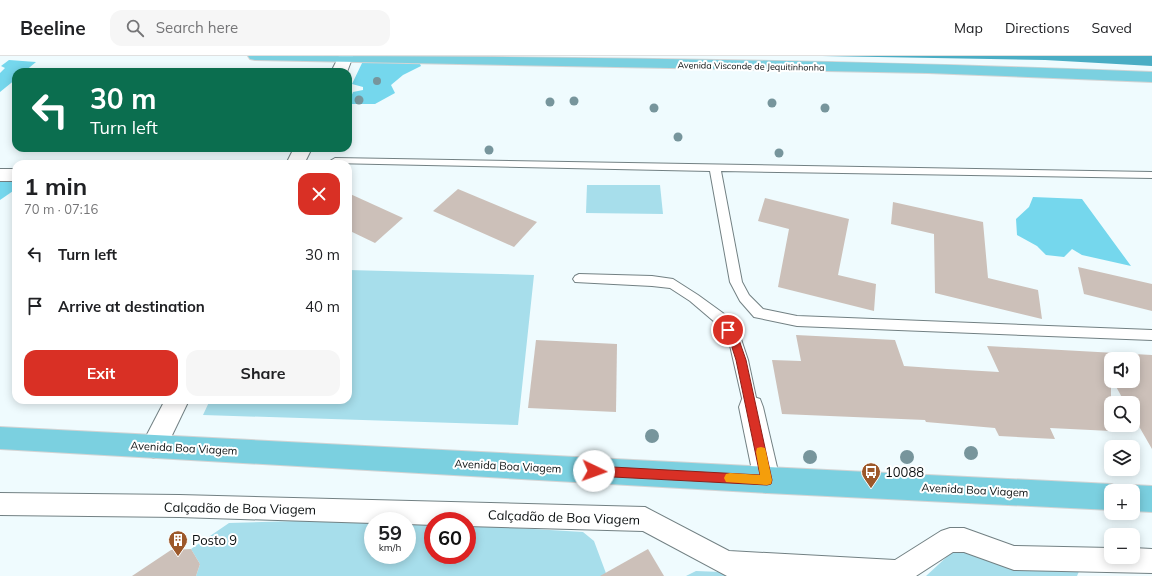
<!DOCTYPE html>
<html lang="en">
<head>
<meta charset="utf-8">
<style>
  body { margin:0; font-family:Mulish,sans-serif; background:#f6f6f6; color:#202124; height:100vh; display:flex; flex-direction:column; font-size:15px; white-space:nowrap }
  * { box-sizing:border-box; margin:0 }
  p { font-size:13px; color:#757577 }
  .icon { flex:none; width:22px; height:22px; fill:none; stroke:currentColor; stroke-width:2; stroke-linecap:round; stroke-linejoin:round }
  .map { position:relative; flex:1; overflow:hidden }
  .sheet { position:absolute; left:12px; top:104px; width:340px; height:244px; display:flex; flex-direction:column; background:#fff; border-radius:12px; box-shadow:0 2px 10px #0003 }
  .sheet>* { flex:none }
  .guide { position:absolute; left:12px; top:12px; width:340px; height:84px; border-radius:12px; box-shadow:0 2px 10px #0003; background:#0b6e4f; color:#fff; overflow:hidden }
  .controls { position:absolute; left:1104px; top:296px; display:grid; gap:8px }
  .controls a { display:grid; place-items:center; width:36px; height:36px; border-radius:8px; background:#fff; box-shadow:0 2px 10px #0003; font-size:20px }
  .speed { position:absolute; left:364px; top:456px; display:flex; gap:8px; font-size:20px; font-weight:700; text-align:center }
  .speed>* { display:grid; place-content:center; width:52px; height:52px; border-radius:50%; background:#fff; box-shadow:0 2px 10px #0003; line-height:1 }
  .speed small { font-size:10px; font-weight:400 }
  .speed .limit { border:6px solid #d22; background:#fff; color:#111 }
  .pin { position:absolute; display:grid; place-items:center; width:34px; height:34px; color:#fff; margin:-17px; border:2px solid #fff; border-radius:50%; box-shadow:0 1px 4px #0007 }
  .me { position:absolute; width:44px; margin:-22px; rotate:93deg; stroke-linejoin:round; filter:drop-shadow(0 0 3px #0008) }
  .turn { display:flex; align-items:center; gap:14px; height:84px; padding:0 12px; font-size:18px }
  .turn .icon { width:52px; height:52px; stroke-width:2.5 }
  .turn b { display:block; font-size:28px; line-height:34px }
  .round { display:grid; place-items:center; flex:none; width:42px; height:42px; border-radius:12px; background:#f6f6f6 }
  .summary { display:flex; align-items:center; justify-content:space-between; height:68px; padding:0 12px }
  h1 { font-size:24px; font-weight:700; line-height:30px }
  .action { display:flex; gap:8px; margin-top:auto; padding:8px 12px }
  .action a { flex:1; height:46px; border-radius:12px; background:#d93025; color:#fff; font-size:16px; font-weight:700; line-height:46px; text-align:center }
  .action a+a { background:#f6f6f6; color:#202124 }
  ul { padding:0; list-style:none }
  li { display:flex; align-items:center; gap:12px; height:52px; padding:0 12px }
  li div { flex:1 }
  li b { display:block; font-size:15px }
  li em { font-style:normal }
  header { display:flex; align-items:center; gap:24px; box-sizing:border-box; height:56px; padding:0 20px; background:#fff; border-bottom:1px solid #e0e0e0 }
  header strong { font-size:19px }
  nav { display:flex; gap:22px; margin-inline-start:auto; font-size:14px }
  .search { width:280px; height:36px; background:#f6f6f6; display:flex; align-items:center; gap:10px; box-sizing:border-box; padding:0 14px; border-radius:12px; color:#757577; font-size:15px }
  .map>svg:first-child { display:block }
  .green { fill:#a7deeb }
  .forest { fill:#75d7ed }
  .water { fill:#4aadc4 }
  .building { fill:#ccc0b9 }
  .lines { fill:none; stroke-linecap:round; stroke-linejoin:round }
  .service-casing { stroke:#728083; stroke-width:2 }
  .pedestrian-casing { stroke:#728083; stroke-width:2 }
  .minor-casing { stroke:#728083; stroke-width:2 }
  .secondary-casing { stroke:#728083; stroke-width:2 }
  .primary-casing { stroke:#d3d4d4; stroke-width:2 }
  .service { fill:#fff; fill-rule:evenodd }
  .pedestrian { fill:#fff; fill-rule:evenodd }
  .minor { fill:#fff; fill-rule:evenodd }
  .secondary { fill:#fff; fill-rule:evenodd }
  .primary { fill:#7bd0e0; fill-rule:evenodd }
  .tree { fill:#77959c }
  .route { fill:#d93025; stroke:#8d1f18 }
  .slow { fill:#f59e0b }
  .labels { text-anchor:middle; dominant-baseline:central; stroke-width:4; stroke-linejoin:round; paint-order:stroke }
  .far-street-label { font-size:9px; fill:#0a0f10; stroke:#fff }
  .street-label { font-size:11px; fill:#0a0f10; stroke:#fff }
  .near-poi-label { font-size:13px; fill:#0a0f10; stroke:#fff; text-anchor:start }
  .near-street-label { font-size:13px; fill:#0a0f10; stroke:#fff }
</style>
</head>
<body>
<header>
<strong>Beeline</strong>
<div class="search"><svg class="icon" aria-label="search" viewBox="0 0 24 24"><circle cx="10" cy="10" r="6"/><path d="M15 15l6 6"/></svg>Search here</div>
<nav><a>Map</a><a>Directions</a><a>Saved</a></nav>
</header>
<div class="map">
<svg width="1152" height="520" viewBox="0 0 1152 520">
  <rect width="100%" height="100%" fill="#effbfe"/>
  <!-- green -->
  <g class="green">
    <polygon points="587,129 660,129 663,158 586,157"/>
    <polygon points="348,214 534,219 518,369 203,359 210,344 348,344"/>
    <polygon points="361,463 373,465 373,499 407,499 407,466 433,467 433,499 467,499 467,469 583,476 594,485 607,520 196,520 200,508 191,493 229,467"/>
    <polygon points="973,494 1080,513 1077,520 926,520 951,497"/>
    <polygon points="696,515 822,520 686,520"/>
  </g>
  <!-- forest -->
  <g class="forest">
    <polygon points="9,4 36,6 24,16 16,16 16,23 0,36 0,17 5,12 1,10"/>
    <polygon points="363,5 420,8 421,10 403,19 391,29 395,37 375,48 348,48 353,36 363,34 363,31 352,28"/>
    <polygon points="16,124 16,133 0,144 0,126"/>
    <polygon points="1033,141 1082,143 1131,210 1082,199 1072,193 1064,201 1046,199 1037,190 1017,179 1016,163 1029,151"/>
  </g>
  <!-- water -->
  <polygon class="water" points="822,0 1152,0 1152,10 1045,4"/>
  <!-- building -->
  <g class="building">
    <polygon points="458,133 537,166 514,191 433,155"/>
    <polygon points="348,137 403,162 375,187 348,174"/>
    <polygon points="765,142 849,163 838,219 876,228 874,255 778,231 789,173 758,165"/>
    <polygon points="893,146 983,166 988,222 1038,234 1042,263 935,237 934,178 891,168"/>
    <polygon points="1078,211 1152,228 1152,255 1084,238"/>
    <polygon points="796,279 895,284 904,310 947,313 999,316 987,290 1152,299 1152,393 1133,360 1133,347 1125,347 1113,325 1133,325 1133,303 1111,303 1111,375 1050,372 1055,383 999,380 995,372 926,366 925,364 782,358 772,304 801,305"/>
    <polygon points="536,284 617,288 616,356 528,352"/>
    <polygon points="191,493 200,508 196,520 132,520 171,494"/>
    <polygon points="648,493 664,520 600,520"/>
  </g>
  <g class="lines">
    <defs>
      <g id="service">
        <polygon points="335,102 1152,116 1152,122 721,115 742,226 749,239 763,253 797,260 1152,274 1152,284 797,270 754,261 740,245 730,226 710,115 331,107 330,105"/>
        <polygon points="579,218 652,220 673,223 698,239 727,260 740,280 748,304 758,351 756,355 751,357 746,355 744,351 729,285 717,268 690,245 670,232 652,230 575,226 573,223 575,220"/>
      </g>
      <polygon id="pedestrian" points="0,437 179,439 645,451 729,495 895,504 941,475 950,472 964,472 1014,490 1111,492 1111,501 1133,501 1133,492 1152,493 1152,517 1014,514 964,496 953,496 916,520 727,520 643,475 467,470 467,465 433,465 433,469 407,468 407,465 373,465 373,467 179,461 0,459"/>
      <g id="minor">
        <rect x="0" y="113" width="16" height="12"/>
        <polygon points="751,340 760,343 763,351 780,424 776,433 767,437 758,433 754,424 739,351 742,343"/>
      </g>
      <g id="secondary">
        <polygon points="339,0 353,0 347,16 331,16"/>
        <polygon points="294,92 312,92 304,108 286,108"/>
        <polygon points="165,344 189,344 163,398 154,402 145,398 141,390"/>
      </g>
      <g id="primary">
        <path d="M248 0C549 0 851 4 1152 16V26L928 17 255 4 250 3Z"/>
        <polygon points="0,371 767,411 1111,428 1121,432 1122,435 1111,435 1111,454 767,437 0,393"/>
        <polygon points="1133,429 1152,430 1152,456 1133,455 1133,435 1122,435 1123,433"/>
      </g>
    </defs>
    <!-- service casing -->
    <use href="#service" class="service-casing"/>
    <!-- pedestrian casing -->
    <use href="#pedestrian" class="pedestrian-casing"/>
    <!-- minor casing -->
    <use href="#minor" class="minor-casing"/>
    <!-- secondary casing -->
    <use href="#secondary" class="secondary-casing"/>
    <!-- primary casing -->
    <use href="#primary" class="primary-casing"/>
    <!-- service -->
    <use href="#service" class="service"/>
    <!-- pedestrian -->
    <use href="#pedestrian" class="pedestrian"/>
    <!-- minor -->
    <use href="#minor" class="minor"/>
    <!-- secondary -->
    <use href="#secondary" class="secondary"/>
    <!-- primary -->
    <use href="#primary" class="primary"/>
  </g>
  <!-- trees -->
  <g class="tree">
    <circle cx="377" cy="25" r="4"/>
    <circle cx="359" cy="44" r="4.5"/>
    <circle cx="574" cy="45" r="4.5"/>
    <circle cx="550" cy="46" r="4.5"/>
    <circle cx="772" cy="47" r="4.5"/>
    <circle cx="654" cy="52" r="4.5"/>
    <circle cx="825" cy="52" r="4.5"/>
    <circle cx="678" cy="81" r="4.5"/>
    <circle cx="489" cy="94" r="4.5"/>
    <circle cx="779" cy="97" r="4.5"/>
    <circle cx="652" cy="380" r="7"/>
    <circle cx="971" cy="397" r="7"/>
    <circle cx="810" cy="401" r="7"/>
    <circle cx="907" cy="401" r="7"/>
  </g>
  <!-- route -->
  <polygon class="route" points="728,270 731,271 738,281 746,304 772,424 771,428 767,429 594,420 590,418 589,415 590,411 594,410 760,419 736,304 730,285 723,274"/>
  <!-- slow -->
  <polygon class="slow" points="761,391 765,392 766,396 772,424 771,428 767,429 726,426 724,422 726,418 730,417 760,419 756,396 757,392"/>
  <!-- icons -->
  <defs>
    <symbol id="bus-pin" viewBox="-11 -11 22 30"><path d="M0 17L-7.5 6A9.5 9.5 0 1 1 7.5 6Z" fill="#9c582a" stroke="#fff"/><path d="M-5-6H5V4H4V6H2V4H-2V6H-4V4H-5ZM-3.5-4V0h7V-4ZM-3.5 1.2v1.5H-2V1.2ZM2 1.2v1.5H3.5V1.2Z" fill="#fff"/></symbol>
    <symbol id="building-pin" viewBox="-11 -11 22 30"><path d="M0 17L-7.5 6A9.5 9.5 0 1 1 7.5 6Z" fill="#9c582a" stroke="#fff"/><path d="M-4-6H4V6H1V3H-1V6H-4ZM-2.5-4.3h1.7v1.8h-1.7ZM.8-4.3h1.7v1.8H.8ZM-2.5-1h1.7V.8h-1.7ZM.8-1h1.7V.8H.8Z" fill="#fff"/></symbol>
  </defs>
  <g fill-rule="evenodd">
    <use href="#bus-pin" x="860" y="405" width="22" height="30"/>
    <use href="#building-pin" x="167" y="473" width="22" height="30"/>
  </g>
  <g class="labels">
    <!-- far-street labels -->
    <g class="far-street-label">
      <text transform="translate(751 10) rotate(1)">Avenida Visconde de Jequitinhonha</text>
    </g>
    <!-- street labels -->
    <g class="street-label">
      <text transform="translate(184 392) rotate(3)">Avenida Boa Viagem</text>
      <text transform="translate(508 410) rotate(3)">Avenida Boa Viagem</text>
      <text transform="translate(975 434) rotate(3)">Avenida Boa Viagem</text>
    </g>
    <!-- near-poi labels -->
    <g class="near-poi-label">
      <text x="885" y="416">10088</text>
      <text x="192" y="484">Posto 9</text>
    </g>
    <!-- near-street labels -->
    <g class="near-street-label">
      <text transform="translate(240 452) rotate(1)">Calçadão de Boa Viagem</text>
      <text transform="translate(564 461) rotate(2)">Calçadão de Boa Viagem</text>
    </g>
  </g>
</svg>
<div class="controls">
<a><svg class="icon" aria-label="sound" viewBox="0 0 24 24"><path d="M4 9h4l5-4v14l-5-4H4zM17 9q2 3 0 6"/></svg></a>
<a><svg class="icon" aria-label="search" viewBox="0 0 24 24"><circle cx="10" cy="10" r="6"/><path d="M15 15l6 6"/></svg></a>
<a><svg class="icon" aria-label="layers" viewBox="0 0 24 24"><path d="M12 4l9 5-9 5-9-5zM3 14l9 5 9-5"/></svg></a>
<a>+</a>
<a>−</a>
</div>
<div class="speed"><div>59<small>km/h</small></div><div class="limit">60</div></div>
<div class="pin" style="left:728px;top:274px;background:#d93025"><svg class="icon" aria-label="arrive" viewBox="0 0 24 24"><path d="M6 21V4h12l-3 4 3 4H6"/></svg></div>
<svg class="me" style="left:594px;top:415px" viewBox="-20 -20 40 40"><circle r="19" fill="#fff"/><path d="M0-13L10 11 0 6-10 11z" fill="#d93025"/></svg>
<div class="guide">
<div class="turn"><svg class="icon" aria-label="left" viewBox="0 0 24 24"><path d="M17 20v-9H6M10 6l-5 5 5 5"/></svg><div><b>30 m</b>Turn left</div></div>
</div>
<section class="sheet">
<div class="summary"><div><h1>1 min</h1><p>70 m · 07:16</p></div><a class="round" style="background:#d93025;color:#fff"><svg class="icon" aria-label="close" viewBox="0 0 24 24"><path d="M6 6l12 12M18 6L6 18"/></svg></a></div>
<ul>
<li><svg class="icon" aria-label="left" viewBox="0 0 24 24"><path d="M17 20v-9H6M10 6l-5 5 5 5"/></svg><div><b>Turn left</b></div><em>30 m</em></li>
<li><svg class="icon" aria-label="arrive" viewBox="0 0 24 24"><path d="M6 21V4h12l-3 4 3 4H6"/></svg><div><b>Arrive at destination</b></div><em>40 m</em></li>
</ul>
<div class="action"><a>Exit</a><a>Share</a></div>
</section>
</div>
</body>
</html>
